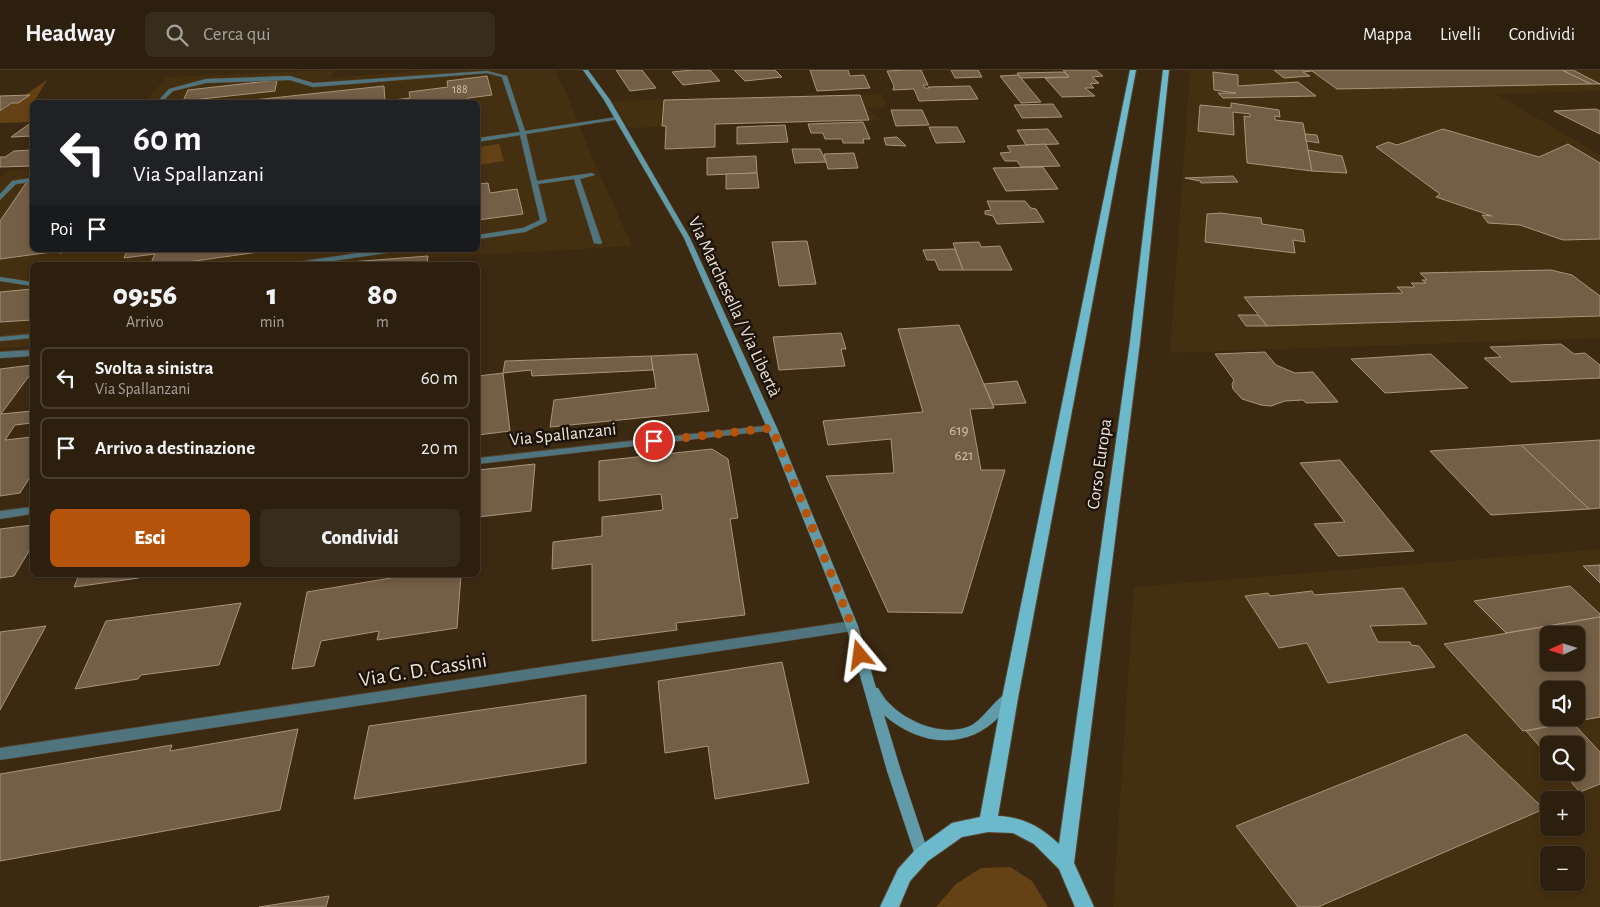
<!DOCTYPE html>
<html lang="it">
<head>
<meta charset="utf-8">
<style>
  body { margin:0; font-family:"Alegreya Sans",sans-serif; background:#382c1c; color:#f1f3f6; height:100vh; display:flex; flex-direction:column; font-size:19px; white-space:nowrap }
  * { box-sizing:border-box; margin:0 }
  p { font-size:16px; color:#a6a29e }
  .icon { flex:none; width:28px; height:28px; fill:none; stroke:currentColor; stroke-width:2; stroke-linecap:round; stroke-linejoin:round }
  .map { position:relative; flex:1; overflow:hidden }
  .panel { position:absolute; left:30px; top:192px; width:450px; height:315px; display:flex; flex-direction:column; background:#2c1f0e; border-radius:8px; box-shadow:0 2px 8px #0003,0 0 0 1px #483d2e }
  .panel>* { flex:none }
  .banner { position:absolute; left:30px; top:30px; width:450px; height:152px; border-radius:8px; box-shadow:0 2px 8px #0003,0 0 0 1px #483d2e; background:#202124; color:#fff; overflow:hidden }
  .needle { width:32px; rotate:266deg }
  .tools { position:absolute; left:1540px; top:556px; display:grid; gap:10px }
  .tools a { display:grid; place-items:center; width:45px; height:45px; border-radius:8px; background:#2c1f0e; box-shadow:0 2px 8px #0003,0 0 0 1px #483d2e; font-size:25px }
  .pin { position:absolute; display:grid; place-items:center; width:42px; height:42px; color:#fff; margin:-21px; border:2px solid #fff; border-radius:50%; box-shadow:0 1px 5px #0007 }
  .me { position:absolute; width:55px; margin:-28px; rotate:344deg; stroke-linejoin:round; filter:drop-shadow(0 0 4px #0008) }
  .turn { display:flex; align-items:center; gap:18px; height:105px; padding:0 20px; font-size:22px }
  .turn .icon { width:65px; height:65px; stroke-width:2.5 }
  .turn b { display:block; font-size:35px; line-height:42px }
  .then { display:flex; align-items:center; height:48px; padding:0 20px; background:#0003; gap:10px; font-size:19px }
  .eta { display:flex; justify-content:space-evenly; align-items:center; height:85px; text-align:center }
  .eta b { font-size:30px; font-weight:800; line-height:35px }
  .action { display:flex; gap:10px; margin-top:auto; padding:10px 20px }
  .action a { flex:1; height:58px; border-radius:8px; background:#b45309; color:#fff; font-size:20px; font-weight:800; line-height:58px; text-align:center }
  .action a+a { background:#382c1c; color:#f1f3f6 }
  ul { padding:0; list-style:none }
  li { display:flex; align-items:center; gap:15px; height:62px; margin:0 10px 8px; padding:0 10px; border:2px solid #483d2e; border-radius:8px }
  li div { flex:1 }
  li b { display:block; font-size:19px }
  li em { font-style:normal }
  header { display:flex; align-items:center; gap:30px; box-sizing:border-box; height:70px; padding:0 25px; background:#2c1f0e; border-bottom:1px solid #483d2e }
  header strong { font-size:24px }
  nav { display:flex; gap:28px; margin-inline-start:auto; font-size:18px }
  .search { width:350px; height:45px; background:#382c1c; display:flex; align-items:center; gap:12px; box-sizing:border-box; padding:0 18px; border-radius:8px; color:#a6a29e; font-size:19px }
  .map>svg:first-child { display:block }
  .built { fill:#452f11; fill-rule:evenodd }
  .green { fill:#644215 }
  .building { fill:#735e46; stroke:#aa947b; fill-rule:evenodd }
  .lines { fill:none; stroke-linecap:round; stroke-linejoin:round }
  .lane-casing { stroke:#584731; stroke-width:1 }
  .street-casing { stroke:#584731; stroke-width:1 }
  .secondary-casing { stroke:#584731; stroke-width:1 }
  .primary-casing { stroke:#584731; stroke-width:2 }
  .lane { fill:#50747d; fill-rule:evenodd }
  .street { fill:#50747d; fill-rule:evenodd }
  .secondary { fill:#619baa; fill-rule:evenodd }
  .primary { fill:#6db9cc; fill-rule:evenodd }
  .route { stroke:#b45309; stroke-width:9; stroke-dasharray:0 16.2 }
  .labels { text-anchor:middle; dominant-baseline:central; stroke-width:5; stroke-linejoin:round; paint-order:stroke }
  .far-number-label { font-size:12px; fill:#d0c2b2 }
  .number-label { font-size:15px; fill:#d0c2b2 }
  .street-label { font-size:18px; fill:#efe3d6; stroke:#1c140a }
  .near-street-label { font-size:21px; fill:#efe3d6; stroke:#1c140a }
</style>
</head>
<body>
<header>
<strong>Headway</strong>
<div class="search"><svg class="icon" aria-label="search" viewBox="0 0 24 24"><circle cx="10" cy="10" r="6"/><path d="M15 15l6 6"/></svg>Cerca qui</div>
<nav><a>Mappa</a><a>Livelli</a><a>Condividi</a></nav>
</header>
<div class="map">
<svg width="1600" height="837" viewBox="0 0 1600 837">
  <rect width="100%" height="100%" fill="#3b2912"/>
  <!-- built -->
  <g class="built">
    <polygon points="335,0 330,8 432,0 554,0 567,24 591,84 632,176 342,193 340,195 32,195 32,276 0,278 0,107 10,100 32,99 32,180 478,180 478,32 144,32 167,7"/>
    <polygon points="1190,0 1600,0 1600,21 1496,24 1600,85 1600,268 1170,283"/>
    <polygon points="882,24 887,37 867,38 880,50 629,58 611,31"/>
    <path d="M1600 479V837H1113L1134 517ZM1549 565H1576V592H1549ZM1549 620H1576V648H1549ZM1549 675H1576V702H1549ZM1549 730H1576V758H1549ZM1549 785H1576V812H1549Z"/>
  </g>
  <!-- green -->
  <g class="green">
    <polygon points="47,10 34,32 32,32 32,52 0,53 0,42"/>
    <polygon points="499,74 504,91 478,95 478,77"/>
    <polygon points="1010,797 1032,811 1048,837 936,837 956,814 981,798"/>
  </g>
  <!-- building -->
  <g class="building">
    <polygon points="616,0 642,0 656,18 630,21"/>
    <polygon points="692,0 710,0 720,11 683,15 672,2"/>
    <polygon points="734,0 775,0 782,7 745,11"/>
    <polygon points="810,0 848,0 850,6 864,5 870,18 817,21"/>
    <polygon points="906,0 921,0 928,15 923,15 925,18 929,18 928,17 970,16 978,29 919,31 914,19 893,20 894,16 887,1"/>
    <polygon points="951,0 978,0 982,7 955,8"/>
    <polygon points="1063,0 1096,0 1103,6 1092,7 1099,13 1090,14 1094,18 1085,18 1095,26 1062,27 1045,8 1069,7"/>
    <polygon points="1274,0 1562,0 1591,14 1337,19 1312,1 1303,2 1310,6 1284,8"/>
    <polygon points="1562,0 1573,0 1600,14 1591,14"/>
    <polygon points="1064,2 1069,7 1021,8 1017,3"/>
    <polygon points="1213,2 1238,5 1238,16 1298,12 1316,26 1223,28 1218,23 1236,23 1214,20"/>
    <polygon points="1018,5 1021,8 1041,32 1021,33 1000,6"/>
    <polygon points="487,6 492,25 468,28 468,32 235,32 384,16 385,31 410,28 409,22 448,17 447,11"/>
    <polygon points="277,10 275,21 183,31 188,20"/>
    <polygon points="30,25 18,33 12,33 0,41 0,26"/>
    <polygon points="860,25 869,50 715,54 715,77 665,79 666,56 662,56 664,30"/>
    <polygon points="1231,33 1279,40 1280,47 1275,46 1275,50 1303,53 1312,101 1247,93 1244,46 1250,47 1250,44 1233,42 1234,65 1198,61 1200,35 1231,38"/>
    <polygon points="1053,34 1062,47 1022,48 1014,35"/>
    <polygon points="1596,39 1600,41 1600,64 1554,41"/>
    <polygon points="891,40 922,40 929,55 896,56"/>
    <polygon points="32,52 32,66 11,67"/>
    <polygon points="863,52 870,69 863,69 864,73 843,73 842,69 825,69 823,63 811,63 808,54"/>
    <polygon points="785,55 788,72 737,74 737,57"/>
    <polygon points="929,57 957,57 965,72 936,73"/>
    <polygon points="1048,59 1059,74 1026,75 1017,60"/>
    <polygon points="1443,59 1539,87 1568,74 1600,93 1600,169 1563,170 1520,155 1488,153 1482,145 1492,146 1436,127 1440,124 1376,77 1388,72 1397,75"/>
    <polygon points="1305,64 1317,65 1319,73 1306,71"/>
    <polygon points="897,67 906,76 886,75 884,68"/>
    <polygon points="1045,74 1060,96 1021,97 1017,91 1005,91 1000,83 1011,82 1007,76"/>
    <polygon points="792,79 820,79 826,92 795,93"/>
    <polygon points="32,80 32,96 0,97 0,87 5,87 14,81"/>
    <polygon points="1308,80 1342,86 1347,103 1312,101"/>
    <polygon points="854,83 858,98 828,99 824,84"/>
    <polygon points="756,86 757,103 707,105 707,88"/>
    <polygon points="1043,97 1058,119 1006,121 993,98"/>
    <polygon points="757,103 759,118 726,119 726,104"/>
    <polygon points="1233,106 1238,112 1201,113 1200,111 1185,108"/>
    <polygon points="32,112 32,180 53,180 52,182 0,189 0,151 26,113"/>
    <polygon points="488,113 490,123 517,119 523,144 478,150 478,114"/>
    <polygon points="987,131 1025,131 1031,138 1036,139 1044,152 997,154 993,146 985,144 985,141 991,140"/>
    <polygon points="1220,143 1261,148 1262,154 1303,160 1305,172 1293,170 1295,183 1205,172 1207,144"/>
    <polygon points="807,171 816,214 779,216 772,172"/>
    <polygon points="979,172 981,177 1000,176 1012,200 963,200 953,173"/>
    <polygon points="955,179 963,200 939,200 935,190 927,190 923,180"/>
    <polygon points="127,180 273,180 166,195 150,195 155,184 124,188"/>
    <polygon points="428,186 427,195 348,195 350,192"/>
    <polygon points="1551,200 1572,205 1600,226 1600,246 1267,256 1244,227 1403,223 1397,217 1415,217 1411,213 1426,213 1422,210 1427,210 1420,203"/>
    <polygon points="32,219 32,250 0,252 0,222"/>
    <polygon points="1238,245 1258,245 1267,256 1246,256"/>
    <polygon points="959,255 994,338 970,339 981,400 1005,400 962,543 888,542 826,406 894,403 891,369 828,375 823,351 923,342 898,259"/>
    <polygon points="841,263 846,279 841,279 845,296 779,300 773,267"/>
    <polygon points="1561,274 1574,284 1585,283 1600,295 1600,308 1511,312 1484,288 1501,287 1490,277"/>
    <polygon points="1265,282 1276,295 1295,303 1313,302 1338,332 1306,333 1303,330 1285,331 1271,336 1261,335 1242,329 1233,319 1232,314 1234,310 1215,284"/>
    <polygon points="697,284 709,341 550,357 554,330 656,318 651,286"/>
    <polygon points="1431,284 1468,318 1385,323 1351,289"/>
    <polygon points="651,286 653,300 532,306 531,300 503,303 505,291"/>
    <polygon points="32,295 32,302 1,344 32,341 32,353 15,355 5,370 32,367 32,404 20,423 0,426 0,299"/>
    <polygon points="503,303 510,361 478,365 478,306"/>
    <polygon points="1017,311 1026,333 993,335 984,314"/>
    <polygon points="1600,370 1600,438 1589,439 1521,375"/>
    <polygon points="1521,375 1589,439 1491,445 1430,381"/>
    <polygon points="712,379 728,389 738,448 730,449 745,545 676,553 677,560 592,571 592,494 552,499 553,472 602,466 602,447 663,440 661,424 599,431 599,391"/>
    <polygon points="1340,390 1414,481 1338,486 1314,454 1345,452 1300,393"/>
    <polygon points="535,394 531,441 478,447 478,400"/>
    <polygon points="32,455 32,476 14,506 0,508 0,459"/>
    <polygon points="1600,495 1600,513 1583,496"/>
    <polygon points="79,505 140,505 139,508 74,517"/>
    <polygon points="409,505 461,505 457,558 377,570 379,561 321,571 314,596 292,599 307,522"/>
    <polygon points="1570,516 1600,544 1600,547 1506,563 1474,531"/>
    <polygon points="1403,518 1427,554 1370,556 1378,572 1410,572 1411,575 1419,576 1435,597 1328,613 1307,573 1279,578 1245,526 1268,523 1270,526 1312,521 1314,525"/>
    <polygon points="241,533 219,595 141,605 138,609 75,619 106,551"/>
    <path d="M1600 547V647L1523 661 1444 574ZM1549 565H1576V592H1549ZM1549 620H1576V648H1549Z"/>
    <polygon points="46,556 0,640 0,562"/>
    <polygon points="782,592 809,713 715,729 708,676 665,683 658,611"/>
    <polygon points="586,625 586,693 354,729 369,656"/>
    <polygon points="1572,652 1600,682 1600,714 1580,722 1562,702 1576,702 1576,675 1549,675 1549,687 1526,661"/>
    <polygon points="298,659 280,740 0,791 0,704 172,675 170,681"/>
    <polygon points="1466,664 1544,739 1318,837 1298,837 1236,756"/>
    <polygon points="329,826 326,837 259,837"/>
  </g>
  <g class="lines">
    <defs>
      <g id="lane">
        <polygon points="487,1 507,6 525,61 617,47 620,49 526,64 537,111 592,103 595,105 580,109 602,173 600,174 594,173 574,109 538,114 547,151 546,152 525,162 478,169 478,165 523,158 540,150 520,65 478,72 478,68 520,62 502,7 487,3 313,17 290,10 206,13 173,21 162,32 157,32 169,19 206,9 290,6 313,13"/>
        <polygon points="32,108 32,112 16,114 0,130 0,124 12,111"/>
        <polygon points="58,180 66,180 61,184 57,182"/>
        <polygon points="378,180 397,180 393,182 306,195 287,195 291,193"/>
        <polygon points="0,207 32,212 32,216 0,211"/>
        <polygon points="32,264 32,268 0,271 0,267"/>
      </g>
      <g id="street">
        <polygon points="32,280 32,286 0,288 0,282"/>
        <polygon points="772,355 775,356 777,358 775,360 478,394 478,388"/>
        <polygon points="32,437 32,444 0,449 0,441"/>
        <polygon points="852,551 856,553 858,556 856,559 852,561 0,690 0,678"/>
      </g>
      <path id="secondary" d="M583 0H588L610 30 690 168 777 358 858 556 876 618H878C882 624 885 630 890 634 908 653 946 668 972 655 984 648 996 628 1006 624 1010 622 1010 623 1013 624L1015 628C1012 635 1005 640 1000 646 967 681 919 676 884 645L901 701 929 785 927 790 922 792 917 790 915 785 887 701 846 556 767 358 684 168 604 30Z"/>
      <path id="primary" d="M1130 0H1136L1018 628 998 746C1023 747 1041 757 1059 774L1130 272 1163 0H1169L1140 272 1074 793 1094 837H1075L1059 799 1034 774 1013 763 988 762 962 767 928 791 910 811 899 837H880L898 799 916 779 952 753 980 747 1002 628Z"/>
    </defs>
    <!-- lane casing -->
    <use href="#lane" class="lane-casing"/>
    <!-- street casing -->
    <use href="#street" class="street-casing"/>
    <!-- secondary casing -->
    <use href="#secondary" class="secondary-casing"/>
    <!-- primary casing -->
    <use href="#primary" class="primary-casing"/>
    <!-- lane -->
    <use href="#lane" class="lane"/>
    <!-- street -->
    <use href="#street" class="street"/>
    <!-- secondary -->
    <use href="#secondary" class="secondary"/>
    <!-- primary -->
    <use href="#primary" class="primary"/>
  </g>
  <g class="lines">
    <!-- route -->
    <polyline class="route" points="654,371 772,358 852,556 860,585"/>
  </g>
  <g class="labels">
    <!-- far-number labels -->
    <g class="far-number-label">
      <text x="460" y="19">188</text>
    </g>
    <!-- number labels -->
    <g class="number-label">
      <text x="959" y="360">619</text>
      <text x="964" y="385">621</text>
    </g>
    <!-- street labels -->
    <g class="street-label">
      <text transform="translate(734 237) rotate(65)">Via Marchesella / Via Libertà</text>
      <text transform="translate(563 365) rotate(-6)">Via Spallanzani</text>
      <text transform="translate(1100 394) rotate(-82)">Corso Europa</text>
    </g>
    <!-- near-street labels -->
    <g class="near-street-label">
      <text transform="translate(423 600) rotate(-9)">Via G. D. Cassini</text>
    </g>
  </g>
</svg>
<div class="tools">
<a><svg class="needle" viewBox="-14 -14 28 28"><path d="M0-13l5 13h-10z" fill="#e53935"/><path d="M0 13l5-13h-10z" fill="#a6a29e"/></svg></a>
<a><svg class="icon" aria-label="sound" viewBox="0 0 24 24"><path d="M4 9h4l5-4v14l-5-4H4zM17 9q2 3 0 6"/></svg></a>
<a><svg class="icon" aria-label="search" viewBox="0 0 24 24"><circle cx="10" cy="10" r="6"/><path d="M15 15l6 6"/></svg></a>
<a>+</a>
<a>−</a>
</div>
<div class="pin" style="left:654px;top:371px;background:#d93025"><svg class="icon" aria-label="arrive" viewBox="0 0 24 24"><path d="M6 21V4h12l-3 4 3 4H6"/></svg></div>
<svg class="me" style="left:860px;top:585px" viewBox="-20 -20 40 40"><path d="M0-17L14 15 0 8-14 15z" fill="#b45309" stroke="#fff" stroke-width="4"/></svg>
<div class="banner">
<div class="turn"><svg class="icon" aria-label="left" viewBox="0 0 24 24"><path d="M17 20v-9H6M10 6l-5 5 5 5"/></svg><div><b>60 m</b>Via Spallanzani</div></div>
<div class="then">Poi<svg class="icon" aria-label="arrive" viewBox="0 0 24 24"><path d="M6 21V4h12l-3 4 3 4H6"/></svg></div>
</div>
<section class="panel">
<div class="eta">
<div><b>09:56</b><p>Arrivo</p></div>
<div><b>1</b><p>min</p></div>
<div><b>80</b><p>m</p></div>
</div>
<ul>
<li><svg class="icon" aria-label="left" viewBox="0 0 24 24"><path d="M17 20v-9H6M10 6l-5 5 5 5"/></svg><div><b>Svolta a sinistra</b><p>Via Spallanzani</p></div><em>60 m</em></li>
<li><svg class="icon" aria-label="arrive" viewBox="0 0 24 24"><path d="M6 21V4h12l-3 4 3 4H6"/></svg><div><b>Arrivo a destinazione</b></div><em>20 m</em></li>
</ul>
<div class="action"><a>Esci</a><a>Condividi</a></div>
</section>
</div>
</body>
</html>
